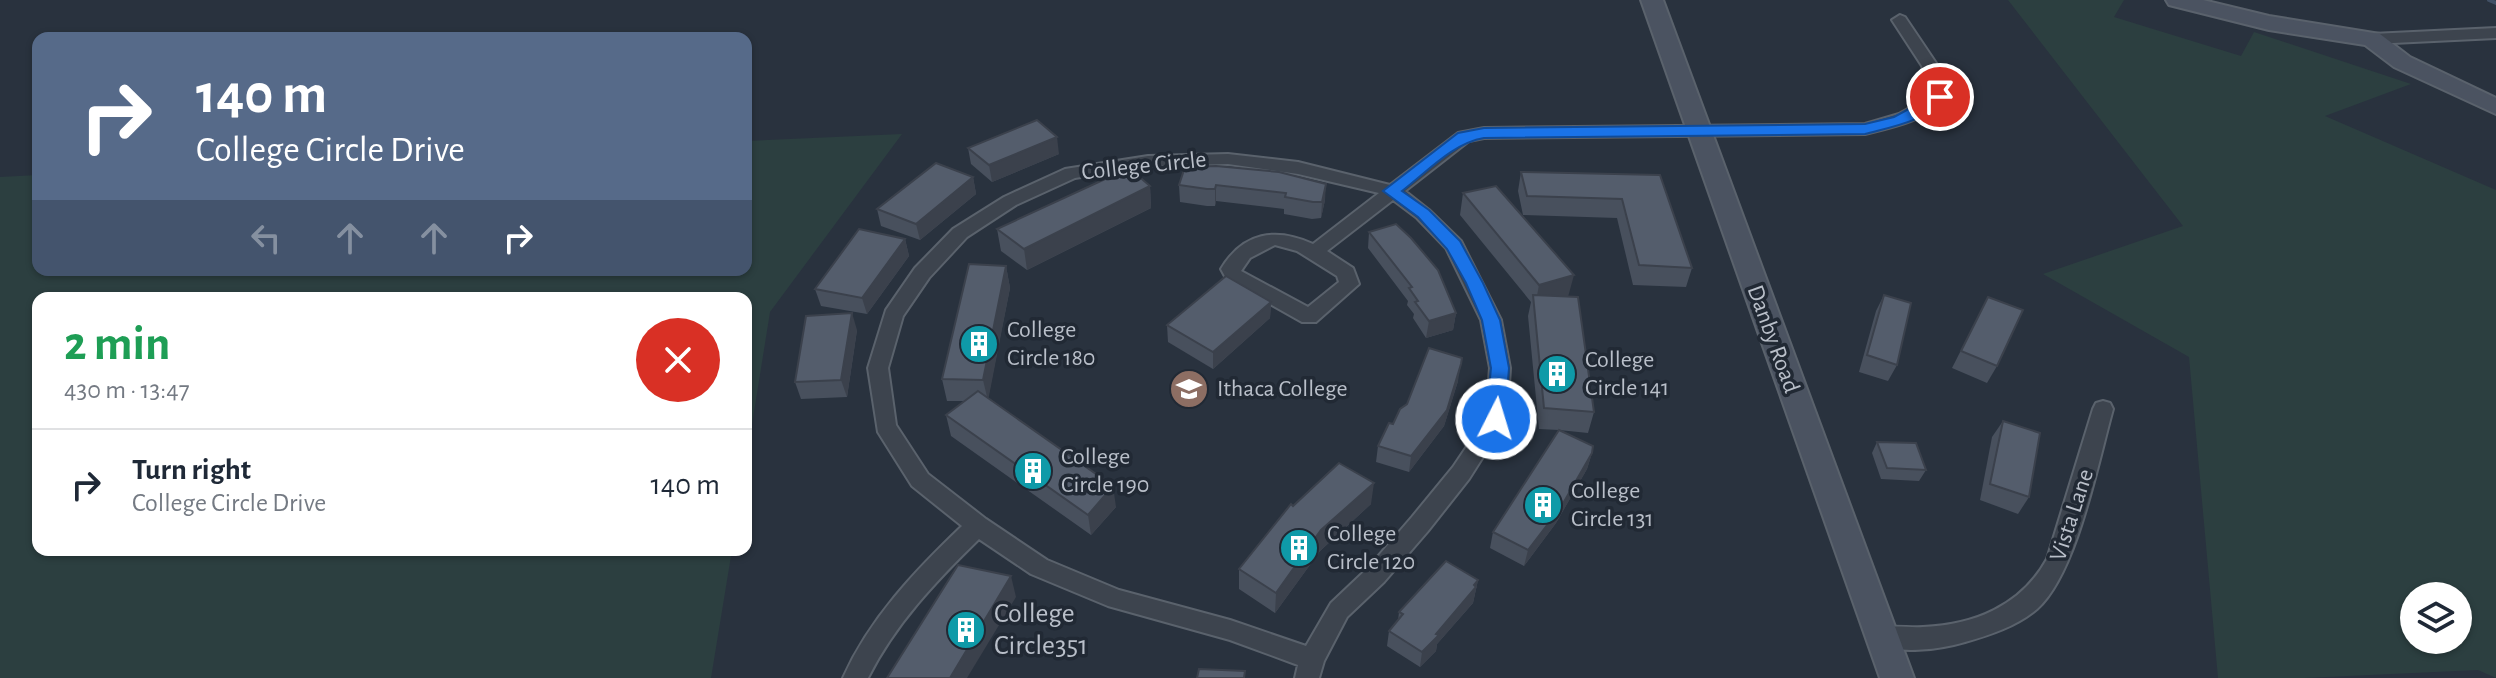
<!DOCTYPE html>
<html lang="en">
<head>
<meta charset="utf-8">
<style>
  body { margin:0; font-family:"Alegreya Sans",sans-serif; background:#f6f6f7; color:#1f2937; height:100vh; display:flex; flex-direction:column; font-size:30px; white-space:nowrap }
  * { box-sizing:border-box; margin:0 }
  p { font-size:26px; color:#747a83 }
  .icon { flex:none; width:44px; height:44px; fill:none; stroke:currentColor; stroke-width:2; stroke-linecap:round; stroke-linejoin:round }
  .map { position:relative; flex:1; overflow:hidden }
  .details { position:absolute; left:32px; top:292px; width:720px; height:264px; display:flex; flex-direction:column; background:#fff; border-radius:16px; box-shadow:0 2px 6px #0004 }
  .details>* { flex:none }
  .hud { position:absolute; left:32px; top:32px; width:720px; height:244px; border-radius:16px; box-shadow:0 2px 6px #0004; background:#566a89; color:#fff; overflow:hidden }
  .buttons { position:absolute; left:2400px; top:582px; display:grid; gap:16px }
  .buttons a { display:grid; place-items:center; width:72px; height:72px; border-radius:50%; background:#fff; box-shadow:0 2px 6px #0004; font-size:40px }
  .pin { position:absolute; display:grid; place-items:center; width:68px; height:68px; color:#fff; margin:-34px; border:4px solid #fff; border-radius:50%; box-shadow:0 2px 8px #0007 }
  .me { position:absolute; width:88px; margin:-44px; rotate:5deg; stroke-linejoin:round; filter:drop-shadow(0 0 6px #0008) }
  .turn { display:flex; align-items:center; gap:28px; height:168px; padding:0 32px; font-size:36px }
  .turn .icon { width:104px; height:104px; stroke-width:2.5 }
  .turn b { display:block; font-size:56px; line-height:68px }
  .lanes { display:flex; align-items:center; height:76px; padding:0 32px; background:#0003; justify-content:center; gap:40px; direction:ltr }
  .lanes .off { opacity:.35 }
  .round { display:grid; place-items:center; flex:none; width:84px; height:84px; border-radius:42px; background:#f6f6f7 }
  .summary { display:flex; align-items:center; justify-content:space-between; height:136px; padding:0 32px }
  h1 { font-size:48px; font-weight:700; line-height:60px; color:#1e9e55 }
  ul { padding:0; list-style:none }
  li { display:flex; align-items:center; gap:24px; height:112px; padding:0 32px; border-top:2px solid #e0e1e3 }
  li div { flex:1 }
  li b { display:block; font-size:30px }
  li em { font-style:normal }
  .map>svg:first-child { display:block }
  .green { fill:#2c3f40; fill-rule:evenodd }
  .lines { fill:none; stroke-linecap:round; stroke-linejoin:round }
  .stream { stroke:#415065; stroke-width:4 }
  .street-casing { stroke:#5a626c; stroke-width:4 }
  .secondary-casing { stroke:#5a626c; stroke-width:4 }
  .street { fill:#3d444e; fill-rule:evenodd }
  .secondary { fill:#4b5361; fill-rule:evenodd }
  .wall { fill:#48505d }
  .shaded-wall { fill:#3b414c }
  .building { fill:#545d6c; stroke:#3b414c; stroke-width:2 }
  .route { fill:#1a73e8; stroke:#114b97; stroke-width:2 }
  .labels { text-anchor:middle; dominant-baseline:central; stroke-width:7; stroke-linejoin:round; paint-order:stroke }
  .street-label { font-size:24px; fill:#b9bfc9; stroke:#212934 }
  .poi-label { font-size:24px; fill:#b9bfc9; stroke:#212934; text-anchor:start }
  .near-poi-label { font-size:28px; fill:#b9bfc9; stroke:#212934; text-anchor:start }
</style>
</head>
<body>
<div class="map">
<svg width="2496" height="678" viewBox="0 0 2496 678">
  <rect width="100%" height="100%" fill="#29323e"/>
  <!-- green -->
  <g class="green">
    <path d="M2008 0H2124L2114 17 2241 56 2254 32 2411 84 2325 116 2496 190V678L2478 670 2305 678H2218L2189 357 2043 274 2183 226ZM2458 596V640H2414V596Z"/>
    <polygon points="902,134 770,312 746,462 746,298 38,298 38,550 732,550 711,678 0,678 0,177 38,175 38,270 746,270 746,141"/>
  </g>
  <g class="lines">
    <!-- stream -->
    <polyline class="stream" points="2489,0 2496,3"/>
    <defs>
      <g id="street">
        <path d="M1900 15 1905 17 1938 66 1948 97C1928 120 1893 127 1865 134L1484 138 1469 141 1405 191 1429 210 1461 241 1501 320 1510 368 1507 419 1469 479 1428 531 1384 582 1347 617 1324 661 1319 678H1295L1298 665 1230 640 1108 606 1031 574 979 539C936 581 895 624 868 678H843C870 618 915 571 962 526L912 486 878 432 868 368 886 310 915 268 953 229 1004 197 1065 169 1148 156 1228 154 1298 162 1390 185 1458 133 1484 128 1865 124 1899 114 1931 96 1922 66 1892 20ZM1228 164 1298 174 1379 193 1313 244C1276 227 1243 232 1221 269L1227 280 1302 322H1316L1359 284 1353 268 1327 251 1393 200 1417 218 1446 248 1481 320 1490 368 1486 418 1453 467 1412 517 1368 568 1331 603 1306 646 1230 620 1119 590 1047 560 986 519 928 474 896 425 888 368 903 316 929 278 967 237 1016 205 1075 178 1148 166ZM1275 245 1297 251 1337 276 1339 282 1308 307 1241 271 1250 258Z"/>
        <polygon points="2496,28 2496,38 2372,44 2364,39 2372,34"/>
        <path d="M2103 401 2110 403 2113 409C2098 462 2077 573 2037 609 2017 626 1990 635 1965 642 1938 650 1900 654 1873 644L1870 637 1873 630C1888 624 1907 628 1923 627 1974 625 2021 606 2047 559L2093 409 2096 403Z"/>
      </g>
      <g id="secondary">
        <polygon points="1641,0 1663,0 1914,678 1880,678"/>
        <polygon points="2166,0 2203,0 2269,16 2380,34 2410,57 2496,98 2496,114 2394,67 2365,45 2269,30 2169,5"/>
      </g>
    </defs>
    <!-- street casing -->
    <use href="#street" class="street-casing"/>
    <!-- secondary casing -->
    <use href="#secondary" class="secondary-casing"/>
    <!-- street -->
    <use href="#street" class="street"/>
    <!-- secondary -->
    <use href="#secondary" class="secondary"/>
  </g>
  <!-- wall -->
  <g class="wall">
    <polygon points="968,148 1059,154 992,182 971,164"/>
    <polygon points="1185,167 1325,200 1321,218 1312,219 1284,214 1284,209 1216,201 1215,206 1207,206 1180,202 1179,185"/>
    <polygon points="1521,172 1660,175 1692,268 1686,287 1633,285 1617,218 1523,215 1518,191"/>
    <polygon points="973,177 976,194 920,240 881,226 877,209"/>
    <polygon points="1150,186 1151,208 1027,270 1001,251 997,229"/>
    <polygon points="1463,193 1568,297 1594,412 1588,433 1559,430 1592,453 1587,469 1556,523 1524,566 1490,548 1493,532 1559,430 1539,429 1528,316 1531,302 1460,215"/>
    <polygon points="1369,232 1456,313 1453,330 1426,338 1413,318 1414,314 1407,305 1408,301 1368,248"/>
    <polygon points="905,239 909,256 867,314 821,306 815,289"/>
    <polygon points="1006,266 1010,288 988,398 1116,507 1091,535 951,436 946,415 964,401 947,401 942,379"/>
    <polygon points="1884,295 1897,365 1888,381 1859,372 1876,311"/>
    <polygon points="1988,297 1997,366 1987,383 1952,368"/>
    <polygon points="1271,302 1270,318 1213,369 1168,342 1167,325"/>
    <polygon points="857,330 847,397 801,399 795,382"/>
    <polygon points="1458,381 1444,426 1409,472 1376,462 1378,446 1393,424"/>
    <polygon points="2003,421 2029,497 2018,514 1980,500 1992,437"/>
    <polygon points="1877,442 1926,470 1919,481 1881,479 1872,453"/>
    <polygon points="1371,504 1320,551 1275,613 1239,589 1239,569 1293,506"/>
    <polygon points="1478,580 1473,603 1437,644 1436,651 1420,667 1387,646 1389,631 1398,621 1399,612"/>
  </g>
  <!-- shaded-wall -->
  <g class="shaded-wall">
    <polygon points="1057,137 1059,154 992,182 989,165"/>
    <polygon points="973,177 976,194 920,240 916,224"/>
    <polygon points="1326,184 1325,200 1321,218 1322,202"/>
    <polygon points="1216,185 1216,201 1215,206 1215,189"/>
    <polygon points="1150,186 1151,208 1027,270 1024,249"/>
    <polygon points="905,239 909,256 867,314 862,298"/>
    <polygon points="1006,266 1010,288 988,401 983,380"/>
    <polygon points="1574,275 1568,297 1535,306 1539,285"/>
    <polygon points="1271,302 1270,318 1213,369 1213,352"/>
    <polygon points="852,313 857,330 847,397 841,380"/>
    <polygon points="1456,313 1453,330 1426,338 1429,321"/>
    <polygon points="1461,364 1458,381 1444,426 1409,472 1411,456"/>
    <polygon points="1592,453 1587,469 1556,523 1524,566 1528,550"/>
    <polygon points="1374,483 1371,504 1320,551 1275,613 1276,593 1321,530"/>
    <polygon points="1113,486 1116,507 1091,535 1088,515"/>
    <polygon points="1011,576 1016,597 967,678 950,678"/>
    <polygon points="1478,580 1473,603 1437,644 1436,651 1420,667 1422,652"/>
  </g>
  <!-- building -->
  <g class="building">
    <polygon points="1037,120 1057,137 989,165 968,148"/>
    <polygon points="936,163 973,177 916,224 877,209"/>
    <polygon points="1216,166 1279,172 1326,184 1322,202 1313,202 1285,197 1286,193 1216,185 1215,189 1207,189 1179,185 1185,167"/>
    <polygon points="1129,168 1150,186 1024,249 997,229"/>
    <polygon points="1521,172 1660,175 1692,268 1639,265 1622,199 1527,196"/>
    <polygon points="1496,186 1574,275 1539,285 1463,193"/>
    <polygon points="1396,224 1411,238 1438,270 1456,313 1429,321 1415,302 1418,301 1409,288 1412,287 1369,232"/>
    <polygon points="859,229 905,239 862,298 815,289"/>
    <polygon points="969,264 1006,266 983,380 942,379"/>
    <polygon points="1226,276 1271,302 1213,352 1167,325"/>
    <polygon points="1533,295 1578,297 1594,412 1544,408"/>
    <polygon points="1884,295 1911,303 1897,365 1867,355"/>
    <polygon points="1988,297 2023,310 1997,366 1961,351"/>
    <polygon points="852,313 841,380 795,382 806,316"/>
    <polygon points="1429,348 1462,358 1461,364 1447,410 1411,456 1378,446 1389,423 1393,424 1400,409 1407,404"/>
    <polygon points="978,391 1113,486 1088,515 946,415"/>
    <polygon points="2003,421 2040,433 2029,497 1990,484"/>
    <polygon points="1559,430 1593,446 1592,453 1561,507 1528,550 1493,532"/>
    <polygon points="1877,442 1916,443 1926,470 1887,468"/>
    <polygon points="1339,463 1374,483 1321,530 1276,593 1239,569 1291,504 1293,506"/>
    <polygon points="1446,561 1478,580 1474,585 1476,587 1436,634 1439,635 1422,652 1389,631 1403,614 1399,612"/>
    <polygon points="958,565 1011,576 950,678 887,678"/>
    <polygon points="1199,669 1245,671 1244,678 1197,678"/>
  </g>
  <!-- route -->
  <path class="route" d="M1940 92 1947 97C1926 121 1895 126 1865 134L1484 138C1453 143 1427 172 1402 191L1429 210 1460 241 1483 283 1500 320 1509 368 1505 419 1503 425H1489L1486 419 1491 368 1482 320 1466 283 1447 249 1418 217 1383 191 1458 133 1484 128 1865 124 1894 117Z"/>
  <!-- icons -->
  <defs>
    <symbol id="building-disc" viewBox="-11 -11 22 22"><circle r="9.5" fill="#0f9aa8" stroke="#212934"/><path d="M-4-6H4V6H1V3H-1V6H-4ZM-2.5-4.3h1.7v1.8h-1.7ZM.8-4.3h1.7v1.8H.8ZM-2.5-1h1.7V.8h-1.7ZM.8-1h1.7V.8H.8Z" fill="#fff"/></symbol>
    <symbol id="university-disc" viewBox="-11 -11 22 22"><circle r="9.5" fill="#8d6e63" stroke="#212934"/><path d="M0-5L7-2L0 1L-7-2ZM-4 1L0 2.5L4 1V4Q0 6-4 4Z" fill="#fff"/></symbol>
  </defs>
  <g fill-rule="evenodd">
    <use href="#building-disc" x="957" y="322" width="44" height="44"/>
    <use href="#building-disc" x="1535" y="352" width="44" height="44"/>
    <use href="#university-disc" x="1167" y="367" width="44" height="44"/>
    <use href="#building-disc" x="1011" y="449" width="44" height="44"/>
    <use href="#building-disc" x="1521" y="483" width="44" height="44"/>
    <use href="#building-disc" x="1277" y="526" width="44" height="44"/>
    <use href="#building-disc" x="944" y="608" width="44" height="44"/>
  </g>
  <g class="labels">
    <!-- street labels -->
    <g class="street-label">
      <text transform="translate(1144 166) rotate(-6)">College Circle</text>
      <text transform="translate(1773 339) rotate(70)">Danby Road</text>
      <text transform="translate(2072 515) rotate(-72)">Vista Lane</text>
    </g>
    <!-- poi labels -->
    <g class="poi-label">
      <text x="1007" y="330">College<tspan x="1007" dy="28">Circle 180</tspan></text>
      <text x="1585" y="360">College<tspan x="1585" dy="28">Circle 141</tspan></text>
      <text x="1217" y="389">Ithaca College</text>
      <text x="1061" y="457">College<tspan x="1061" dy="28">Circle 190</tspan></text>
      <text x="1571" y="491">College<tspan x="1571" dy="28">Circle 131</tspan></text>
      <text x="1327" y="534">College<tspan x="1327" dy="28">Circle 120</tspan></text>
    </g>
    <!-- near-poi labels -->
    <g class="near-poi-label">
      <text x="994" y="614">College<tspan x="994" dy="32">Circle351</tspan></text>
    </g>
  </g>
</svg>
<div class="buttons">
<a><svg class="icon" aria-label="layers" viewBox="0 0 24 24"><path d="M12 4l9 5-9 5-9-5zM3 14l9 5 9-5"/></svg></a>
</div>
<div class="pin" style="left:1940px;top:97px;background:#d93025"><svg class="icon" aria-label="arrive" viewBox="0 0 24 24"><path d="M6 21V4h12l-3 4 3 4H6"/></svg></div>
<svg class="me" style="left:1496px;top:419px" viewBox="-20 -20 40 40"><circle r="17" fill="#1a73e8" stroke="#fff" stroke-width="3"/><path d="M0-11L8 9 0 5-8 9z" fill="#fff"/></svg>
<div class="hud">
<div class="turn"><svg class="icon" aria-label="right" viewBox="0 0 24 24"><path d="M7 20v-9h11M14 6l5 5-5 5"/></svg><div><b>140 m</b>College Circle Drive</div></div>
<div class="lanes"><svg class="icon off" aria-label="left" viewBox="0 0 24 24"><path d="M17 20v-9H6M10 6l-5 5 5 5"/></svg><svg class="icon off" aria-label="ahead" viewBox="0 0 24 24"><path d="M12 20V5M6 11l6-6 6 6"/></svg><svg class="icon off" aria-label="ahead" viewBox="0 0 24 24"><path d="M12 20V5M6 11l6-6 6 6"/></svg><svg class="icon" aria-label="right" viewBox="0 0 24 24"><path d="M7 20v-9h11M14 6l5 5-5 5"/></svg></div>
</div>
<section class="details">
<div class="summary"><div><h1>2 min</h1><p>430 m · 13:47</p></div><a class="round" style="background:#d93025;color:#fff"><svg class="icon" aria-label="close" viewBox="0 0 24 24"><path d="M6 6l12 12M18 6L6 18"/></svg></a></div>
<ul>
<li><svg class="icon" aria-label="right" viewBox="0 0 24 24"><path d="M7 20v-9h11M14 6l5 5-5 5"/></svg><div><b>Turn right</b><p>College Circle Drive</p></div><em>140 m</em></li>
</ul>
</section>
</div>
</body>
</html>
